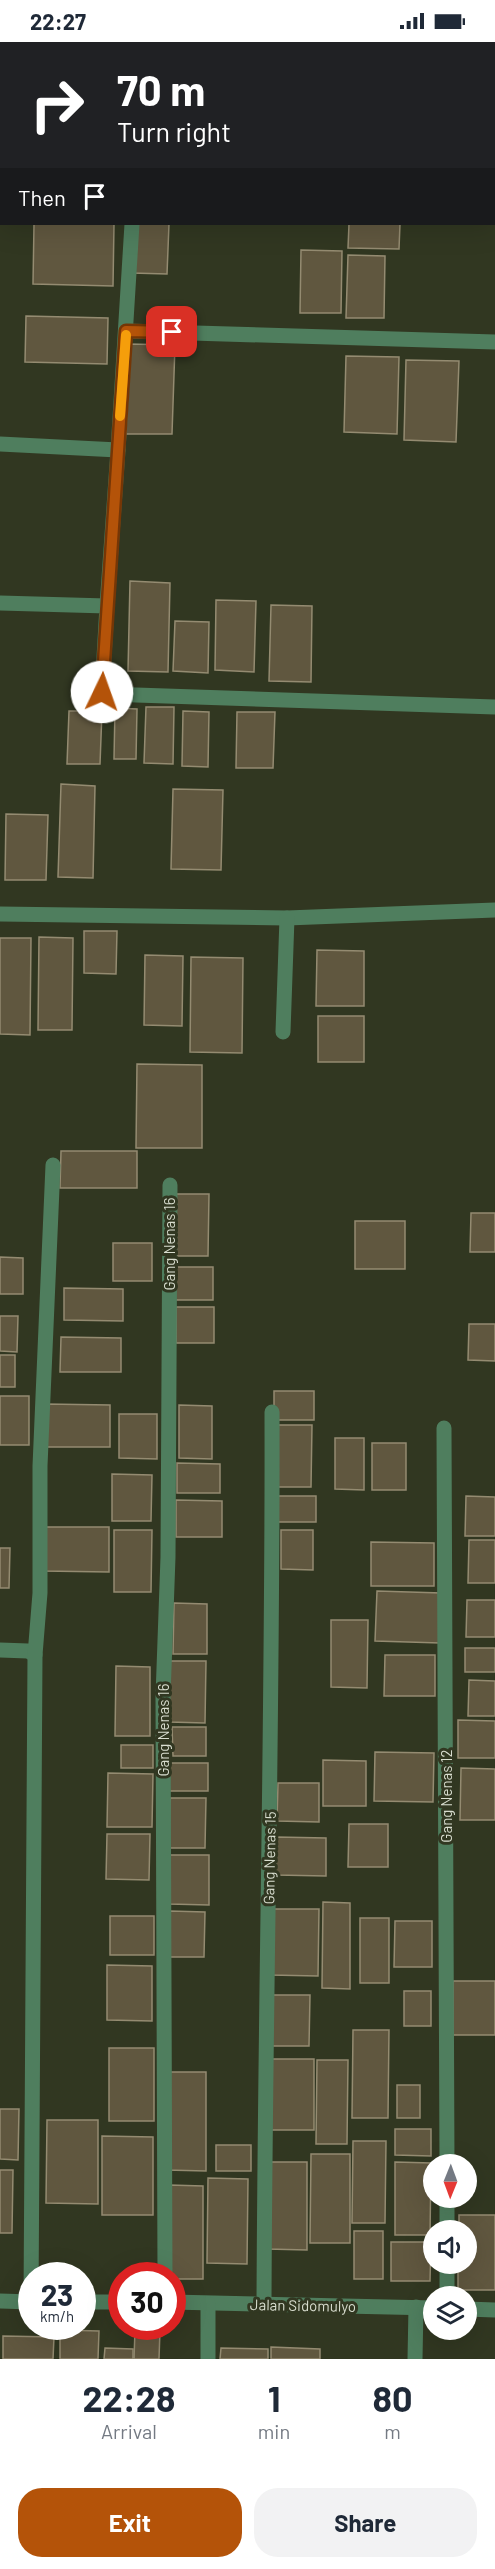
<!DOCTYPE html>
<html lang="en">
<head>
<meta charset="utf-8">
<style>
  body { margin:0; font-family:Barlow,sans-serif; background:#f2f2f3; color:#1f2937; height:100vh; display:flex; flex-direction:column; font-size:22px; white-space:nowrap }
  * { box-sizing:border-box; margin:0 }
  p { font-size:20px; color:#747a83 }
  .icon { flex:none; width:33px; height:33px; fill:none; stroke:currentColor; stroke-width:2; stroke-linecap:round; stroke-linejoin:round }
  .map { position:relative; height:2317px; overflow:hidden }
  .panel { display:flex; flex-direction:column; background:#fff; flex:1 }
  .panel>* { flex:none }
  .hud { position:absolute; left:0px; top:0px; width:495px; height:183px; box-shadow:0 6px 24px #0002; background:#202124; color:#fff; overflow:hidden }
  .needle { width:39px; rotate:181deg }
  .buttons { position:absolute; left:423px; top:2112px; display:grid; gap:12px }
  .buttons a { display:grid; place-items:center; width:54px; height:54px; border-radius:50%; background:#fff; box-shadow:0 6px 24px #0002; font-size:30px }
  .speed { position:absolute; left:18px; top:2220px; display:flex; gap:12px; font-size:30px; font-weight:700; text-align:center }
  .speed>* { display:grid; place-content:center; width:78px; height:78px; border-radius:50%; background:#fff; box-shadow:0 6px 24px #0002; line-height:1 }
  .speed small { font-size:15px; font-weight:400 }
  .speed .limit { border:9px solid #d22; background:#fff; color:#111 }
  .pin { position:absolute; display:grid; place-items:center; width:51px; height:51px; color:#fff; margin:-26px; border-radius:12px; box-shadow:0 3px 9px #0006 }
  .me { position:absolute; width:66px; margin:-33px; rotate:3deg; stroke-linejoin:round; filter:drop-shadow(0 0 4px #0008) }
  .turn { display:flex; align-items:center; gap:21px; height:126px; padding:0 18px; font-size:27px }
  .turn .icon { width:78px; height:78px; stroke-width:2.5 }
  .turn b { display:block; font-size:42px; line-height:51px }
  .then { display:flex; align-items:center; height:57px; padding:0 18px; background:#0003; gap:12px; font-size:22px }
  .eta { display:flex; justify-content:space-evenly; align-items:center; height:102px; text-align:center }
  .eta b { font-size:36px; font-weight:700; line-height:42px }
  .cta { display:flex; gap:12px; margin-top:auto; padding:12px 18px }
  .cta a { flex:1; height:69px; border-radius:24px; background:#b45309; color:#fff; font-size:24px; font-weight:700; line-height:69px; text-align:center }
  .cta a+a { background:#f2f2f3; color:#1f2937 }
  .status { display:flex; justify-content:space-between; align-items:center; height:42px; padding:0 30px; background:#fff; direction:ltr }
  .status svg { height:16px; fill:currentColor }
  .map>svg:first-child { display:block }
  .building { fill:#60573f; stroke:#948b71; stroke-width:1.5 }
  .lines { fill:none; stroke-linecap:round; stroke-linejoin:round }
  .minor { stroke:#4f7e5e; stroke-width:15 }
  .route-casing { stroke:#753606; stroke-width:15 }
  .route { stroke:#b45309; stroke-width:10 }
  .slow { stroke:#f59e0b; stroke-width:10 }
  .labels { text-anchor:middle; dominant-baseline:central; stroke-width:6; stroke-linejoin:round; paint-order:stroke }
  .street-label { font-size:15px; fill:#d8ddcf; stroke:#313721 }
</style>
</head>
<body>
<div class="status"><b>22:27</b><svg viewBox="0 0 49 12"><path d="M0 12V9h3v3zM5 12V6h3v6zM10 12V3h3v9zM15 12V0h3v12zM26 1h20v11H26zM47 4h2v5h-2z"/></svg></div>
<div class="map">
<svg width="495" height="2317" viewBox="0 0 495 2317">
  <rect width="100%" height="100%" fill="#313721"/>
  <!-- building -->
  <g class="building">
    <rect x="0" y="47" width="2" height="90"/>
    <polygon points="34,182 114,182 113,244 33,242"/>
    <polygon points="134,182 169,182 167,232 132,231"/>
    <polygon points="349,182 400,182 399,207 348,206"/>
    <polygon points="301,208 342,209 341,271 300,271"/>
    <polygon points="348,213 385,214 384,276 346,276"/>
    <polygon points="26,274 108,276 107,322 25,320"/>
    <polygon points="128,302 175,303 172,392 126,392"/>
    <polygon points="346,314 399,315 397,392 344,390"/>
    <polygon points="406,318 459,319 456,400 404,398"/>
    <polygon points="130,539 170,541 168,630 128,629"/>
    <polygon points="216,558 256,559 254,630 215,628"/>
    <polygon points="271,563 312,564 311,640 269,639"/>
    <polygon points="175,579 209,580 208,631 173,629"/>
    <polygon points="146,665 174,665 173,722 144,721"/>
    <polygon points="115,666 137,667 136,717 114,717"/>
    <polygon points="69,669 102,669 100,722 67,722"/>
    <polygon points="183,669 209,670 208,725 182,724"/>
    <polygon points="237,670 275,670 273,726 236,726"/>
    <polygon points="61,742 95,744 93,836 58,835"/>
    <polygon points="173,747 223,748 221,828 171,827"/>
    <polygon points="6,772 48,773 46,838 5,838"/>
    <polygon points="84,889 117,889 116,932 84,931"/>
    <polygon points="39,895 73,896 72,988 38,988"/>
    <polygon points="0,896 31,896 30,993 0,992"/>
    <polygon points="317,908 364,909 364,964 316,964"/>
    <polygon points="145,913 183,914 182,984 144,983"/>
    <polygon points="191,915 243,916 242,1011 190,1010"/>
    <rect x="318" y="974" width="46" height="46"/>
    <polygon points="137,1022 202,1023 202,1106 136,1106"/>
    <polygon points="61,1109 137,1109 137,1146 60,1146"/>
    <polygon points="176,1152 209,1152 208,1214 175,1214"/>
    <polygon points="471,1171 495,1171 495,1210 470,1210"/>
    <rect x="355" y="1179" width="50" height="48"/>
    <rect x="113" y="1201" width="39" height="38"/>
    <polygon points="0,1215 23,1216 23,1252 0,1252"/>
    <rect x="175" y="1225" width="38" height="33"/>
    <polygon points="64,1246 123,1247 123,1279 64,1278"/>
    <rect x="176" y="1265" width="38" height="36"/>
    <polygon points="0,1274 18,1274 17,1310 0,1309"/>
    <polygon points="469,1282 495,1282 495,1319 468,1318"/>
    <polygon points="61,1295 121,1296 121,1330 60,1330"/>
    <rect x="0" y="1313" width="15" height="32"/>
    <rect x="274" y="1349" width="40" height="29"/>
    <rect x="0" y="1354" width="29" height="49"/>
    <polygon points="45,1362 110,1363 110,1405 45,1405"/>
    <polygon points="179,1363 212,1364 212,1417 179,1416"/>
    <polygon points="119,1372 157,1372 157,1417 119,1416"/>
    <polygon points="276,1383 312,1383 311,1445 275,1445"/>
    <polygon points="335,1396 364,1396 364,1448 335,1447"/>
    <rect x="372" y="1401" width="34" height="47"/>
    <polygon points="177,1421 220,1422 220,1451 177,1451"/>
    <polygon points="112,1432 152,1433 151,1479 112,1479"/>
    <polygon points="274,1454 316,1454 316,1480 273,1480"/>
    <polygon points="466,1454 495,1455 495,1494 465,1494"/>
    <polygon points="176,1458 222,1459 222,1495 176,1495"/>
    <polygon points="43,1485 109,1485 109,1530 43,1529"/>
    <polygon points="114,1488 152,1488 151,1550 114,1550"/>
    <polygon points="281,1488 313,1488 313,1528 281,1527"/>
    <polygon points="469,1498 495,1498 495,1541 468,1541"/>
    <polygon points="371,1500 434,1501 434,1544 371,1544"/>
    <polygon points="0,1506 10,1506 9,1546 0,1546"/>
    <polygon points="377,1549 441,1551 440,1601 375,1599"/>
    <polygon points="467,1558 495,1558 495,1595 466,1595"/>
    <polygon points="174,1561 207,1562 207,1612 173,1612"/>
    <polygon points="331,1578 368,1578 367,1646 331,1645"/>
    <rect x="465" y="1606" width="30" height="24"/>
    <polygon points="385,1613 435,1613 435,1654 384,1654"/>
    <polygon points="169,1619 206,1619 205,1681 169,1680"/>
    <polygon points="116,1624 150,1625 150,1694 115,1694"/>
    <polygon points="469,1638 495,1639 495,1674 468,1674"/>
    <polygon points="458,1678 495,1679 495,1716 458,1716"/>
    <polygon points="172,1685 206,1685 206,1714 173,1714"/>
    <rect x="121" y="1703" width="32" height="23"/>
    <polygon points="375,1710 434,1711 433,1760 374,1759"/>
    <polygon points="323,1718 366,1719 366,1764 323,1764"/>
    <rect x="167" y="1721" width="41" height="28"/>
    <polygon points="461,1726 495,1727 495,1778 460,1778"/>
    <polygon points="108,1731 153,1732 152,1785 107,1785"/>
    <polygon points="278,1741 319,1741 319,1780 277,1779"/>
    <polygon points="170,1756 206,1756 205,1806 169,1806"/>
    <polygon points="349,1782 388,1782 388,1825 348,1825"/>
    <polygon points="107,1792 150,1792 149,1838 106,1837"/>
    <polygon points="276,1795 326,1796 326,1834 276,1833"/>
    <polygon points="170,1813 209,1813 209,1863 169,1862"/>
    <polygon points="323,1860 350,1861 350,1947 322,1946"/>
    <polygon points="271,1867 319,1867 318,1934 270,1933"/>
    <polygon points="170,1869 205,1870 204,1915 170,1915"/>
    <rect x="110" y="1874" width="44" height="39"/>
    <rect x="360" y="1876" width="29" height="65"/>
    <polygon points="395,1879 432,1879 432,1925 394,1925"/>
    <polygon points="107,1923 152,1924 152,1979 107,1978"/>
    <rect x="453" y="1939" width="42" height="54"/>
    <rect x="404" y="1949" width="27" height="35"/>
    <polygon points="271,1953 310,1953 309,2004 271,2004"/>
    <polygon points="353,1988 389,1988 388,2076 352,2076"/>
    <rect x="109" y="2006" width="45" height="73"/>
    <rect x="270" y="2017" width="44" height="71"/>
    <polygon points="317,2018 348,2018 347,2102 316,2102"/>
    <polygon points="166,2030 206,2030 206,2129 166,2128"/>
    <rect x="397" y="2043" width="23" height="33"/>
    <polygon points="0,2067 19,2067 18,2118 0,2117"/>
    <polygon points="47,2078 98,2078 98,2162 46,2161"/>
    <polygon points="395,2087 431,2087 431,2114 395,2113"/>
    <polygon points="102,2094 153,2095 153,2173 102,2173"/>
    <polygon points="353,2099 386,2099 385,2181 352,2181"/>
    <rect x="216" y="2103" width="35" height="26"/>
    <polygon points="311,2112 350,2112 350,2201 310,2201"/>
    <polygon points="268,2120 307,2120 307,2208 267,2207"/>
    <polygon points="395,2120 431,2121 430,2193 395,2193"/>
    <polygon points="0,2128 13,2128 12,2191 0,2191"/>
    <polygon points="208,2136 248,2137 247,2222 207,2221"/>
    <polygon points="169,2143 203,2144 203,2237 172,2237 172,2234 168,2234"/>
    <polygon points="459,2173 495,2173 495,2248 458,2248 458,2222 466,2222 466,2188 459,2188"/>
    <rect x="354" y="2189" width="29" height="48"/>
    <polygon points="391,2200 431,2200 430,2239 391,2239"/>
    <polygon points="60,2288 99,2289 98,2317 60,2317"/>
    <polygon points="135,2288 160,2288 159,2317 134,2317"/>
    <polygon points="3,2294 54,2295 53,2317 3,2317"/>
    <polygon points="271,2305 320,2307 320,2317 271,2317"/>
    <polygon points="105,2306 133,2307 133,2317 104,2317"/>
    <polygon points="221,2306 268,2307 268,2317 220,2317"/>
  </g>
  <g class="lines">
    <!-- minor -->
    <g class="minor">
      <polyline points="142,2 142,0"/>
      <polyline points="494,12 495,12"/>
      <polyline points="0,173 2,173"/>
      <polyline points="126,289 495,300"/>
      <polyline points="0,402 118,408 132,182"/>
      <polyline points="0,561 107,564 102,650 106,652 495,665"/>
      <polyline points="107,564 118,408"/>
      <polyline points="0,872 287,876 495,868"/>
      <polyline points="283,990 287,876"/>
      <polyline points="444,1386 447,2122"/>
      <polyline points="0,1608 28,1609 35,1613"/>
      <polyline points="447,2156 447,2188"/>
      <polyline points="447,2222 447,2254"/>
      <polyline points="165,2234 163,1654 168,1515 170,1143"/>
      <polyline points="0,2259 32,2260"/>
      <polyline points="31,2260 35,1613 40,1551 40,1424 53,1123"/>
      <polyline points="82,2260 122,2260"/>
      <polyline points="172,2260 434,2266"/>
      <path d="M264 2263C265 1965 273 1668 272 1370"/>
      <polyline points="466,2267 495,2268"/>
      <polyline points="208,2317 208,2262"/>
      <polyline points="415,2317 416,2265"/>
    </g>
  </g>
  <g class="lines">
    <defs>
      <polyline id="route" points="102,650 126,289 172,290"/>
    </defs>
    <!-- route casing -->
    <use href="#route" class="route-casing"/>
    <!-- route -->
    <use href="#route" class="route"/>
    <!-- slow -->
    <polyline class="slow" points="120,374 126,293"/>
  </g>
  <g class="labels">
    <!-- street labels -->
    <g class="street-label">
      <text transform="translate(169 1202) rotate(-90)">Gang Nenas 16</text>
      <text transform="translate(163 1688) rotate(-90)">Gang Nenas 16</text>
      <text transform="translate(446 1754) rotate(-90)">Gang Nenas 12</text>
      <text transform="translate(269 1816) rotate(-89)">Gang Nenas 15</text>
      <text transform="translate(303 2263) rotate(1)">Jalan Sidomulyo</text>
    </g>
  </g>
</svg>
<div class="buttons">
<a><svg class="needle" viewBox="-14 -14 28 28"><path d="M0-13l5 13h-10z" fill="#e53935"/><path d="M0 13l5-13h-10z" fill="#747a83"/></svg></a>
<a><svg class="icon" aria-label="sound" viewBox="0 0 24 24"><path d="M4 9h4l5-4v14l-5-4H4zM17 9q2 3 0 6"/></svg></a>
<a><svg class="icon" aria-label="layers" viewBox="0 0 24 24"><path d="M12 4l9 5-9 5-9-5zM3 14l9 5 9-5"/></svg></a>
</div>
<div class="speed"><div>23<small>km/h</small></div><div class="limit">30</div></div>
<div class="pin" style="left:172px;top:290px;background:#d93025"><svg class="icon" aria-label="arrive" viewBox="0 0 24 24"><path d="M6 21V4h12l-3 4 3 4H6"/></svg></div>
<svg class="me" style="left:102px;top:650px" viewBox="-20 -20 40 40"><circle r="19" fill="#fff"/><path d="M0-13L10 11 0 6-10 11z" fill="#b45309"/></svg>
<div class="hud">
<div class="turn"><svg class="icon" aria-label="right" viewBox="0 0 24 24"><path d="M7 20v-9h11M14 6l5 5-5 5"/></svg><div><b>70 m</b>Turn right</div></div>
<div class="then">Then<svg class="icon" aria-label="arrive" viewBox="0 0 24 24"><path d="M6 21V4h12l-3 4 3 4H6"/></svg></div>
</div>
</div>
<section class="panel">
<div class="eta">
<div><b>22:28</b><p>Arrival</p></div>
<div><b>1</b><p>min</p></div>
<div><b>80</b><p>m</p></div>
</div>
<div class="cta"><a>Exit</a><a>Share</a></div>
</section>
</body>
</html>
